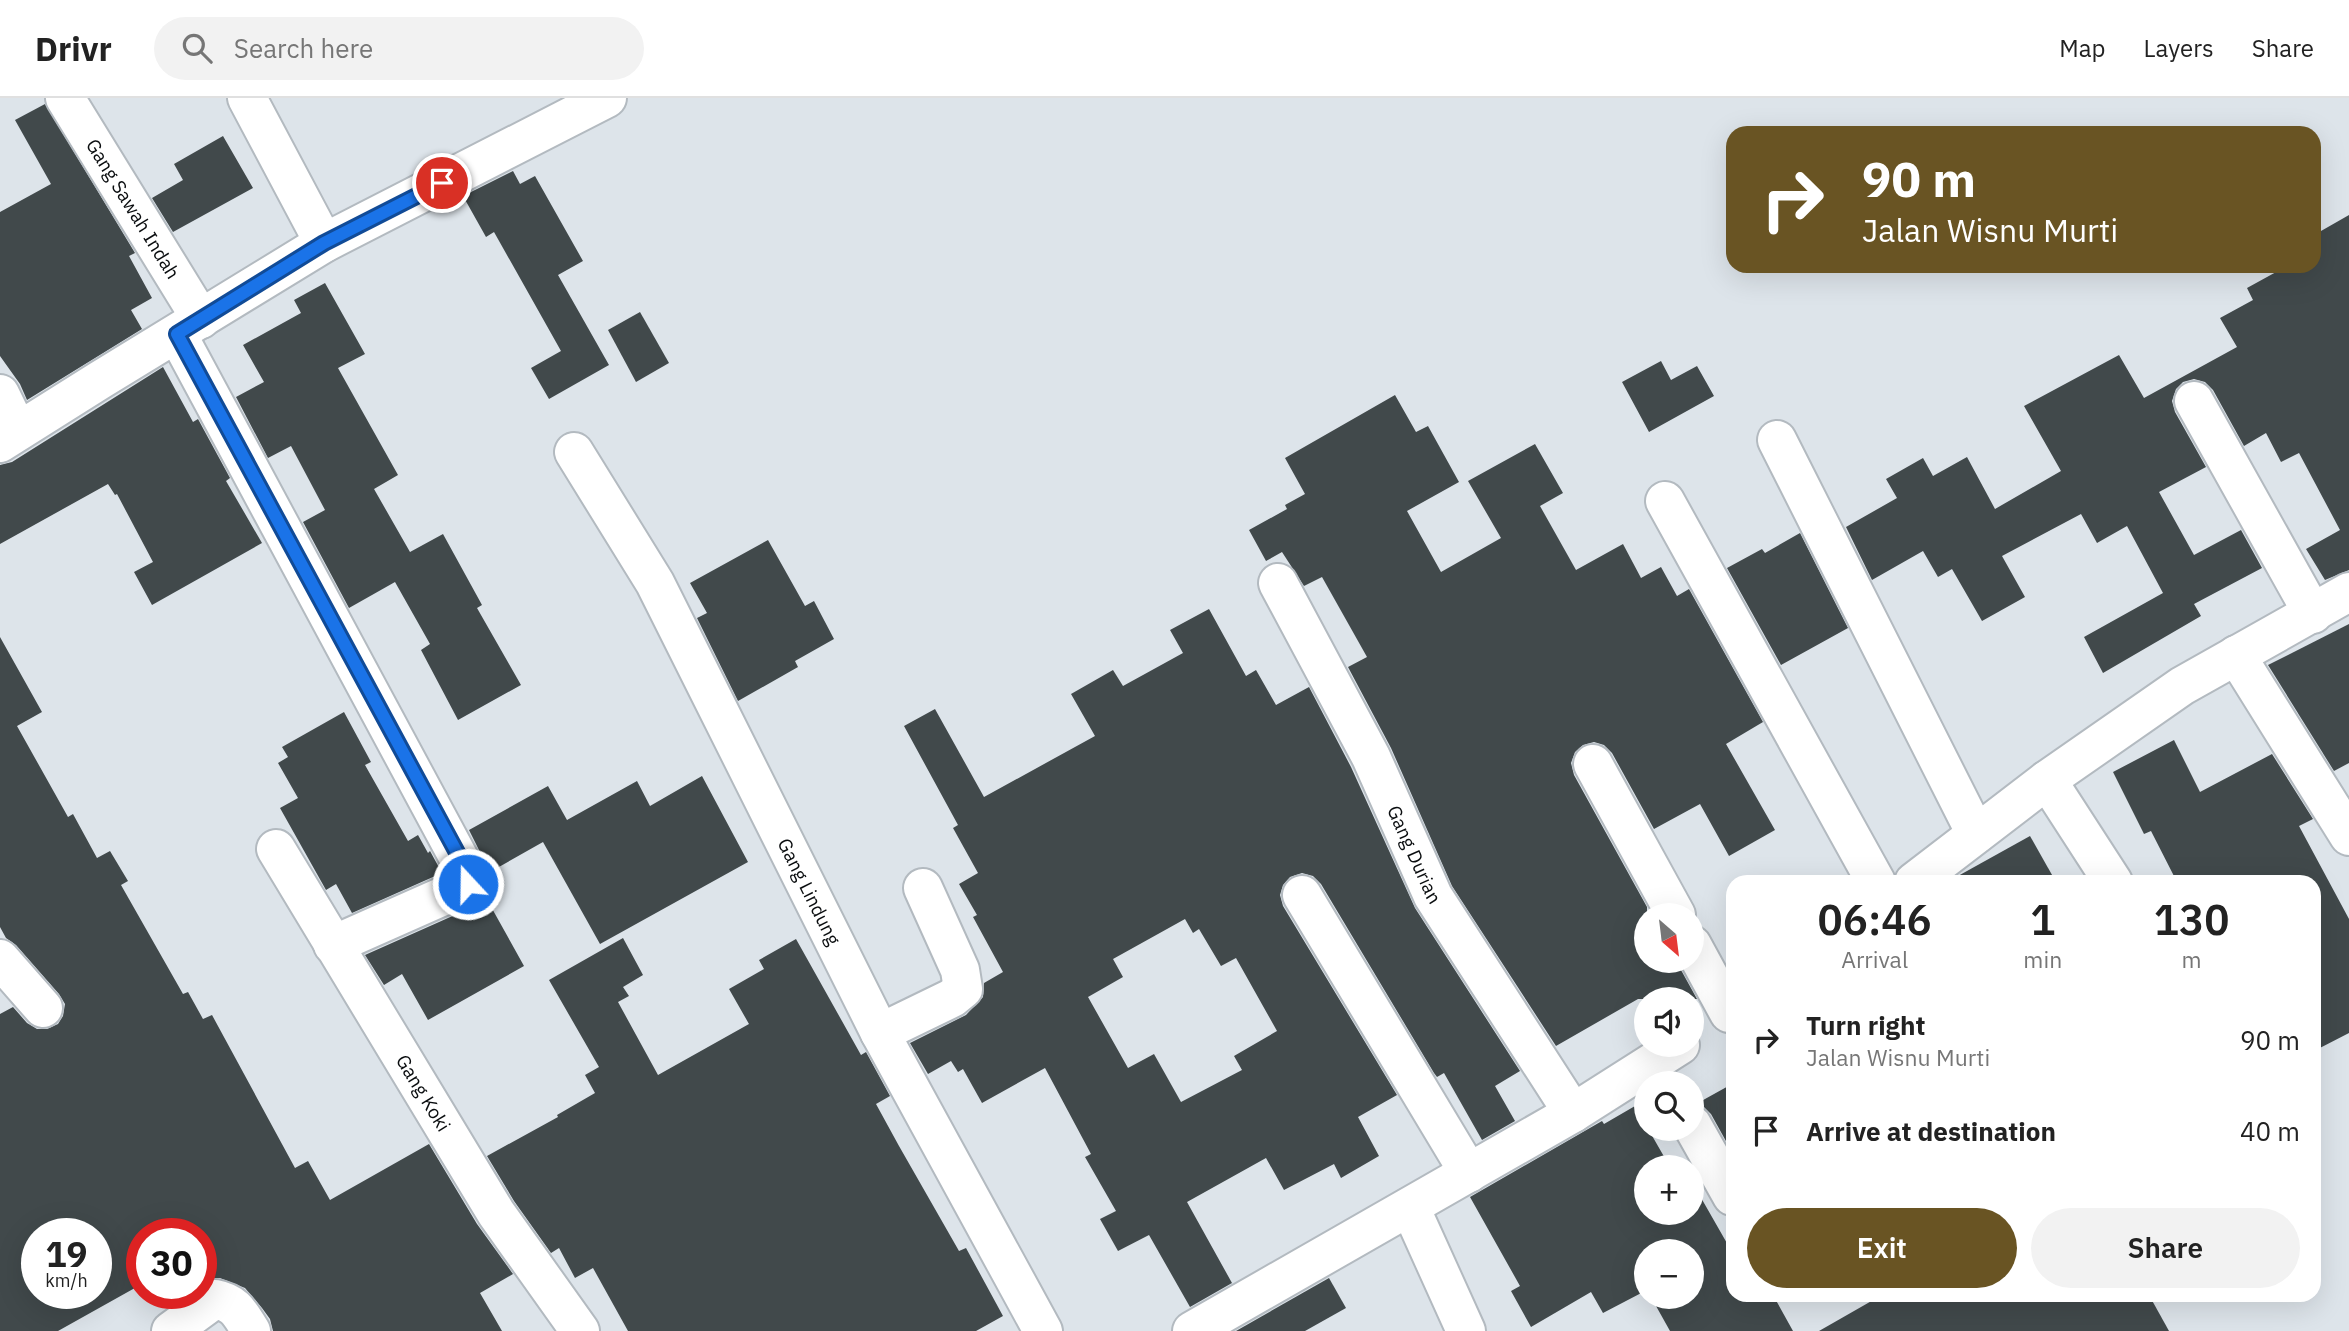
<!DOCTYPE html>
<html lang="en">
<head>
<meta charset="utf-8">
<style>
  body { margin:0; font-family:"IBM Plex Sans",sans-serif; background:#f2f2f2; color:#222; height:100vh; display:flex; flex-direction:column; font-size:26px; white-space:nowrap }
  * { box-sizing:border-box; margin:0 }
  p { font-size:23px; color:#767676 }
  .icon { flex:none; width:38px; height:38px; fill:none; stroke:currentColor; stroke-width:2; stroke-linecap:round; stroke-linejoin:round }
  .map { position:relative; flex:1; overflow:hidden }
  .side { position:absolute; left:1726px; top:777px; width:595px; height:427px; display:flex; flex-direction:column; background:#fff; border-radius:21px; box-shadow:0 7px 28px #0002 }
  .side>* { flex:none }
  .guide { position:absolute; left:1726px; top:28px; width:595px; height:147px; border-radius:21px; box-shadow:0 7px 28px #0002; background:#695423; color:#fff; overflow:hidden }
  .needle { width:46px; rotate:152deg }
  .buttons { position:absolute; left:1634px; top:805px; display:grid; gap:14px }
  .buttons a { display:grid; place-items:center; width:70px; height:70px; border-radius:50%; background:#fff; box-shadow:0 7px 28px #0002; font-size:35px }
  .speed { position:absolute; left:21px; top:1120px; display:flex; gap:14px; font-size:35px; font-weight:700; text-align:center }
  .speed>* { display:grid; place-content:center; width:91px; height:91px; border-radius:50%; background:#fff; box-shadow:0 7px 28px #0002; line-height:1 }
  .speed small { font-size:18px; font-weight:400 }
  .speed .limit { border:10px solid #d22; background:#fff; color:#111 }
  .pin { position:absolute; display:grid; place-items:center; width:60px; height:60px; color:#fff; margin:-30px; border:4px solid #fff; border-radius:50%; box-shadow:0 2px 7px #0007 }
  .me { position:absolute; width:77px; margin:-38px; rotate:339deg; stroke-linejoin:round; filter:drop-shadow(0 0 5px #0008) }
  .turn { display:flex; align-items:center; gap:24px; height:147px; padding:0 21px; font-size:32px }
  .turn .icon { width:91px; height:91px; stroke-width:2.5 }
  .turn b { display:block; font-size:49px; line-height:60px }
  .eta { display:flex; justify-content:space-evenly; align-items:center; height:119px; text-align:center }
  .eta b { font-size:42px; font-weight:600; line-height:49px }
  .primary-button { display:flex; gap:14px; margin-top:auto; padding:14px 21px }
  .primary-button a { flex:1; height:80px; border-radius:42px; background:#695423; color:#fff; font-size:28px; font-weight:600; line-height:80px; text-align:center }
  .primary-button a+a { background:#f2f2f2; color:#222 }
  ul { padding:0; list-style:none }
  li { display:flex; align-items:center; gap:21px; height:91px; padding:0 21px }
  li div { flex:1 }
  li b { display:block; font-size:26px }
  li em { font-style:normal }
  header { display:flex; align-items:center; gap:42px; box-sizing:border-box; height:98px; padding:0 35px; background:#fff; border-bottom:2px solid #e0e0e0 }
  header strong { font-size:33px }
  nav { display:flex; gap:38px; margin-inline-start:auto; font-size:24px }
  .search { width:490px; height:63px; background:#f2f2f2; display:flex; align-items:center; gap:18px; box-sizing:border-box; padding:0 24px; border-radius:38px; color:#767676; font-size:26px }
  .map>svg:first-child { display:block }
  .building { fill:#41494b; fill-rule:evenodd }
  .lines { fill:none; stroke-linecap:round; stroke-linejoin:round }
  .minor-casing { stroke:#b3bac0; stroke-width:42 }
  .minor { stroke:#fff; stroke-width:38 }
  .route-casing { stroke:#114b97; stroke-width:18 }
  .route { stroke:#1a73e8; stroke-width:12 }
  .labels { text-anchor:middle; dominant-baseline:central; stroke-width:7; stroke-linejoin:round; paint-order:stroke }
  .street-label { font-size:19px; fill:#0a0d0f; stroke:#fff }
</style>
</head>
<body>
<header>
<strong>Drivr</strong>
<div class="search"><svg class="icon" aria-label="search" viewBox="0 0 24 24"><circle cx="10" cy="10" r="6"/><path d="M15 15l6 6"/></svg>Search here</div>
<nav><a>Map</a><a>Layers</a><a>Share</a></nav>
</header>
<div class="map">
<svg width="2349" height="1233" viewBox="0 0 2349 1233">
  <rect width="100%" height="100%" fill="#dde4ea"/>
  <!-- building -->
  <g class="building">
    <polygon points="45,6 135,155 129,158 152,200 131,212 142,231 27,302 20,286 0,258 0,114 51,86 15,22"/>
    <polygon points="223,38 253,90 173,134 152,100 183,82 174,66"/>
    <polygon points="513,73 520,86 535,78 583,163 558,177 609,267 549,301 531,270 561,253 494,134 486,139 463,98"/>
    <polygon points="2349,117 2349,472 2325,482 2306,451 2340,432 2299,355 2281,364 2266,335 2244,348 2213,292 2205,284 2194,281 2183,284 2176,291 2172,303 2175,314 2206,369 2159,394 2194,457 2241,432 2262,470 2194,506 2201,518 2103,575 2084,539 2163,495 2127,428 2097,445 2081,416 2002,458 2025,499 1982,523 1952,471 1938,479 1923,453 1872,482 1846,429 1897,400 1886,381 1923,360 1933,378 1967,359 1995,411 2061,373 2024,308 2119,257 2144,300 2237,249 2220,220 2253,202 2247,190 2287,168 2314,168 2314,137"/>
    <polygon points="325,185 365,256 338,270 398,377 374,391 410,454 443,436 482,507 477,510 521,587 458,622 421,552 430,546 395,484 349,510 303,424 325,412 291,348 268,360 236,299 264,284 243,247 301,215 294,202"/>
    <polygon points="640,214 669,265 636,284 608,232"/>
    <polygon points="1661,263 1671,282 1697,268 1714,298 1649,334 1622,284"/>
    <polygon points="163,269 193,324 198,321 230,380 226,383 262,445 152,507 134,474 153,464 117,396 115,397 108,386 0,446 0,367 12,364"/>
    <polygon points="1395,297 1416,334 1428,328 1459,384 1407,413 1441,474 1501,440 1468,383 1535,346 1563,395 1540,408 1576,472 1623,446 1641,480 1661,469 1677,498 1689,491 1763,624 1726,646 1775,732 1729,758 1700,706 1654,731 1612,655 1604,647 1594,644 1583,647 1575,654 1571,665 1574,677 1647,809 1647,863 1676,863 1697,901 1638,901 1556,948 1452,788 1391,650 1348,569 1367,559 1322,479 1304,488 1282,454 1266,463 1249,432 1287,411 1285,407 1305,396 1285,360"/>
    <polygon points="1800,435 1848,530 1781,567 1727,470 1762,451 1765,455"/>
    <polygon points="768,442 805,508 814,503 834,541 795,563 798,569 738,603 697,520 707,515 690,485"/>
    <path d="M1209 511 1246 578 1256 572 1276 607 1309 589 1351 669 1415 810 1520 973 1495 988 1515 1023 1482 1042 1444 975 1437 979 1434 975 1321 786 1313 778 1302 775 1290 779 1283 787 1280 797 1283 808 1397 997 1358 1019 1379 1058 1341 1080 1334 1066 1284 1092 1266 1060 1187 1104 1232 1185 1190 1209 1149 1137 1118 1153 1100 1121 1116 1113 1085 1059 1091 1056 1045 970 982 1005 963 971 958 974 951 963 928 976 910 945 966 917 983 899 984 885 1003 874 973 819 977 817 959 786 978 775 953 730 958 727 904 628 935 611 984 699 1095 638 1071 596 1113 572 1123 588 1183 555 1170 532ZM1185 821 1193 835 1199 831 1221 868 1236 860 1277 933 1234 958 1242 972 1181 1004 1154 956 1128 970 1088 899 1123 879 1113 861Z"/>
    <polygon points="2349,526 2349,665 2334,673 2268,567"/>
    <path d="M0 539 42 614 17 628 68 719 73 716 97 760 110 753 128 783 121 787 183 896 188 894 203 921 212 917 295 1070 308 1063 330 1102 429 1046 477 1126 513 1176 480 1195 502 1233H273L270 1221 262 1210 245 1190 220 1180H210L201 1184V1136H142V1186L58 1233H0V916L13 909 27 925 37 931H47L58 926 63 918 65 906 59 896 16 847 6 840 0 829ZM37 1136H96V1195H37Z"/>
    <polygon points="344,614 371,664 365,667 408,743 418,737 428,755 430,753 442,775 352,815 336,786 326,792 280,710 298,700 278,665 288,659 282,649"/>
    <polygon points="2174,642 2200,694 2272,656 2313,721 2299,728 2349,821 2349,935 2314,953 2314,784 2177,784 2151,733 2144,736 2113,674"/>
    <polygon points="702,678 748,764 600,846 543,744 490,774 469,732 548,688 567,722 637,683 650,708"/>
    <polygon points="2030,738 2056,784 1950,784 1958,778"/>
    <polygon points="485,798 524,868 428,922 402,876 384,887 365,857 475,808"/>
    <polygon points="623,840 643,877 623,889 629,898 618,904 658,977 749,926 729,891 764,871 759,862 796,841 861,957 866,954 890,998 876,1006 899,1048 959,1153 966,1150 1003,1218 976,1233 628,1233 593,1170 575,1180 559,1150 551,1155 514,1103 487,1058 558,1019 557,1017 595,995 585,977 599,969 549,882"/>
    <polygon points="1732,986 1732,1054 1711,1016 1704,1009 1696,1006"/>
    <polygon points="1635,1008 1670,1069 1647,1069 1647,1115 1692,1115 1692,1084 1732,1154 1732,1197 1773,1197 1793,1233 1670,1233 1651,1199 1692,1199 1692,1153 1647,1153 1647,1192 1603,1215 1591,1194 1531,1229 1511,1193 1520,1188 1470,1099 1602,1023 1604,1026"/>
    <polygon points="1329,1180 1346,1210 1305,1233 1236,1233"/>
    <polygon points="1882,1197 2149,1197 2169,1233 1819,1233"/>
  </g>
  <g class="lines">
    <defs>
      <g id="minor">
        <path id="s1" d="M65 0 201 221"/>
        <polyline points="247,0 324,145"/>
        <polyline points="177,236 469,779 466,788 333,847"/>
        <polyline points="0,296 18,333"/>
        <polyline points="2194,303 2313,516"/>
        <polyline points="1777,342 1976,736"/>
        <polyline points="0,345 100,282 324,145 607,0"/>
        <path id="s2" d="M574 354 655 485 880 935 1043 1233"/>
        <polyline points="1665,403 1876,784"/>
        <path id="s3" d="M1278 485 1371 659 1433 798 1573 1015"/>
        <polyline points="2236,557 2349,738"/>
        <polyline points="1593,666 1676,817"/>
        <polyline points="2047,682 2113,784"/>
        <path id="s4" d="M276 751 496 1115 580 1233"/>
        <polyline points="1914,784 2047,682 2182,588 2349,494"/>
        <polyline points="1302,797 1469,1075"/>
        <polyline points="1692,847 1729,915"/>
        <polyline points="0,861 43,910"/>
        <polyline points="880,935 952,900 963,891 960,872 923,790"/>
        <polyline points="1692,1027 1732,1098"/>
        <polyline points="1410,1109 1466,1233"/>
        <path d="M171 1233 215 1201C236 1205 240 1216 251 1233"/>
        <polyline points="1192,1233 1573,1015 1680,947"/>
      </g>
    </defs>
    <!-- minor casing -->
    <use href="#minor" class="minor-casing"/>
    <!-- minor -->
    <use href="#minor" class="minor"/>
  </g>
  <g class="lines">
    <defs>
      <polyline id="route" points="442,85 324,145 177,236 467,773 468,786"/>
    </defs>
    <!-- route casing -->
    <use href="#route" class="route-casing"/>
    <!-- route -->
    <use href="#route" class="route"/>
  </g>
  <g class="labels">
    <!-- street labels -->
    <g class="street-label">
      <text stroke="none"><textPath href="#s1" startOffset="130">Gang Sawah Indah</textPath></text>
      <text stroke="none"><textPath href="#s3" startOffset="304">Gang Durian</textPath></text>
      <text stroke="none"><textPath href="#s2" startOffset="499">Gang Lindung</textPath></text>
      <text stroke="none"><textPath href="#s4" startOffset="285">Gang Koki</textPath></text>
    </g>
  </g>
</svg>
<div class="buttons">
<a><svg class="needle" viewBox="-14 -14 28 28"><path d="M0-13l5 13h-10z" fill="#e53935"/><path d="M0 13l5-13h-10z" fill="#767676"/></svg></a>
<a><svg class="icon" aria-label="sound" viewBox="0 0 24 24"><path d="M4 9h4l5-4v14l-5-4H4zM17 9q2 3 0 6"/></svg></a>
<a><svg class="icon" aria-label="search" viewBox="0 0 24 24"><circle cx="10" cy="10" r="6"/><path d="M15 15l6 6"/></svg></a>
<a>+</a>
<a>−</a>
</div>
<div class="speed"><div>19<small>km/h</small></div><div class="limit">30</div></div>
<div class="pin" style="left:442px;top:85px;background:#d93025"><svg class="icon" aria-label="arrive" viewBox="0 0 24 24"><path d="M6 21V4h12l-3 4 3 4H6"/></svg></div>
<svg class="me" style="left:468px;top:786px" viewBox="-20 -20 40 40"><circle r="17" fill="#1a73e8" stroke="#fff" stroke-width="3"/><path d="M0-11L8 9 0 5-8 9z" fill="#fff"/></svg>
<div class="guide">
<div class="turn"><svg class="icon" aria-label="right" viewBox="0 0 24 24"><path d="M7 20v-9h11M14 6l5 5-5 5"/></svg><div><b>90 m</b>Jalan Wisnu Murti</div></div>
</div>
<section class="side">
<div class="eta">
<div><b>06:46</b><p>Arrival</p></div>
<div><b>1</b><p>min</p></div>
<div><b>130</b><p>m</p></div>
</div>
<ul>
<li><svg class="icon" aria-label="right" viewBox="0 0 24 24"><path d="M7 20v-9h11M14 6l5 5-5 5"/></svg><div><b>Turn right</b><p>Jalan Wisnu Murti</p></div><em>90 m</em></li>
<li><svg class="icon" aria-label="arrive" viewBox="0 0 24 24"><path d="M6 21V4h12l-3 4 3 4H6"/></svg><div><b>Arrive at destination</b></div><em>40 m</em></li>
</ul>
<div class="primary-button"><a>Exit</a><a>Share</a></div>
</section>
</div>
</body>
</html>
